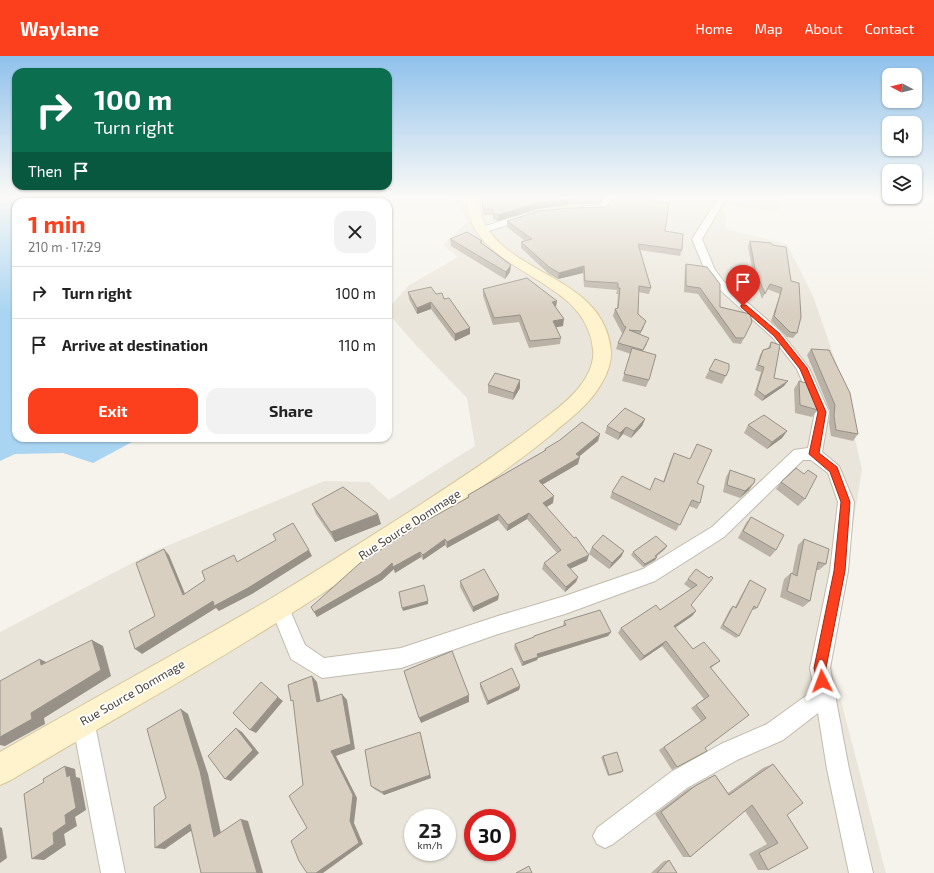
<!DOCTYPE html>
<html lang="en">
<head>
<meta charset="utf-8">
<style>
  body { margin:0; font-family:"Exo 2",sans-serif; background:#f2f2f2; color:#222; height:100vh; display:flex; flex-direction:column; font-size:15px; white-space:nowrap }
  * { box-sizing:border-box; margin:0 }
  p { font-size:13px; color:#767676 }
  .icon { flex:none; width:22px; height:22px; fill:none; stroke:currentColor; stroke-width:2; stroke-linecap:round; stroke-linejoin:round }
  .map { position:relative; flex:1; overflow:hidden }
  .details { position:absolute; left:12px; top:142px; width:380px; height:244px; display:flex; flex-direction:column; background:#fff; border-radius:12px; box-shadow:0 1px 3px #0004 }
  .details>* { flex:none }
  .top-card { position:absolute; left:12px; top:12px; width:380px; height:122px; border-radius:12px; box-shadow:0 1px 3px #0004; background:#0b6e4f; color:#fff; overflow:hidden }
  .needle { width:26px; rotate:277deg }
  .buttons { position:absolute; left:882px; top:12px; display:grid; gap:8px }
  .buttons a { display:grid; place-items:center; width:40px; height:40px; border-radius:8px; background:#fff; box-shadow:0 1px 3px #0004; font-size:20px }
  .speed { position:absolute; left:404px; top:753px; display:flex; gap:8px; font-size:20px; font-weight:700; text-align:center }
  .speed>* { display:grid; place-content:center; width:52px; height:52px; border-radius:50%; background:#fff; box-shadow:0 1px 3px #0004; line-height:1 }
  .speed small { font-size:10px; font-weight:400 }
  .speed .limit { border:6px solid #d22; background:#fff; color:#111 }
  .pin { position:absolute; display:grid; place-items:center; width:34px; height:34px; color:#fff; margin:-41px -17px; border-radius:50% 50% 50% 0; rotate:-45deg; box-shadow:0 0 4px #0007 }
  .pin .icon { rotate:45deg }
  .me { position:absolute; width:44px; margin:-22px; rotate:357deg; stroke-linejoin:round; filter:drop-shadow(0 0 3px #0008) }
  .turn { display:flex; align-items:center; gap:14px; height:84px; padding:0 16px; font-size:18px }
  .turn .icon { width:52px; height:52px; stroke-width:2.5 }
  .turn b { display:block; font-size:28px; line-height:34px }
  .then { display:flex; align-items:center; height:38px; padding:0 16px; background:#0003; gap:8px; font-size:15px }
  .round { display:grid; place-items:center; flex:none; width:42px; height:42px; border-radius:12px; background:#f2f2f2 }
  .summary { display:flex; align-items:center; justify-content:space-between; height:68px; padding:0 16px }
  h1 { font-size:24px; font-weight:700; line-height:30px; color:#fc3f1d }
  .action { display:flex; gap:8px; margin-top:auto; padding:8px 16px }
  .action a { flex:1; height:46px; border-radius:12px; background:#fc3f1d; color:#fff; font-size:16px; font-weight:700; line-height:46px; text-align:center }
  .action a+a { background:#f2f2f2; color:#222 }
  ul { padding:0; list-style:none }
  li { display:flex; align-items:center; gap:12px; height:52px; padding:0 16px; border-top:1px solid #e0e0e0 }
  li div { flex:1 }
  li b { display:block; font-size:15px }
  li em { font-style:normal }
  header { display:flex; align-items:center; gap:24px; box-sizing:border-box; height:56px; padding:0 20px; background:#fc3f1d; color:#fff }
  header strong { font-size:19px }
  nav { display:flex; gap:22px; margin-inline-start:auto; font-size:14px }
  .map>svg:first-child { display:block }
  .residential { fill:#eae5da; fill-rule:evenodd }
  .water { fill:#a9d4f2 }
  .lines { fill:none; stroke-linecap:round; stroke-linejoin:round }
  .minor-casing { stroke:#c2bbae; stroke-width:2 }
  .secondary-casing { stroke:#d6c79b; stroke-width:2 }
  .minor { fill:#fff; fill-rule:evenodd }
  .secondary { fill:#fff3cd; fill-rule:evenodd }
  .wall { fill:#bab2a6 }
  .shaded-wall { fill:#979187 }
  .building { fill:#d8cfc1; stroke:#979187 }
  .route { fill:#fc3f1d; stroke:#a42913 }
  .labels { text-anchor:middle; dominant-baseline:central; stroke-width:3.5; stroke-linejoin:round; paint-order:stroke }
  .street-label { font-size:12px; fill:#4b4439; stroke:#fff }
</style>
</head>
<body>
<header>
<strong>Waylane</strong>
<nav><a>Home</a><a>Map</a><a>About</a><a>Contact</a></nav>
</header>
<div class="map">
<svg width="934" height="817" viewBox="0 0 934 817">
  <rect width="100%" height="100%" fill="#f6f3ec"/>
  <!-- residential -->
  <path class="residential" d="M446 142H780L778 155 726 149V173L787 188 813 240 839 315 862 413 831 607 886 817H0V576L157 494 324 425 369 426 389 444 475 390 467 342 413 286 388 257V253L408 230 458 201 443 189 467 166 456 144ZM413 762H447V796H413ZM473 762H507V796H473Z"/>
  <!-- water -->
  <polygon class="water" points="0,142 308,142 300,146 16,146 16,382 134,382 134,385 93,407 63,397 15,398 0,405"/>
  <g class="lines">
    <defs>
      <g id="minor">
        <polygon points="605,142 613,142 611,148 604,155 584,156 580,153 584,150 599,150"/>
        <polygon points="716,142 724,142 725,144 702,183 715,214 726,228 780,275 809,312 829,356 822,396 839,410 854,446 848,515 830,612 849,713 873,817 849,817 827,713 818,657 783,684 737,704 687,732 613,788 605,792 597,788 593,780 597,772 671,716 721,688 767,668 814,634 810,612 830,515 838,446 828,417 811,404 803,404 724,481 655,525 565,558 498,578 401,612 322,622 291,603 270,551 272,545 279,542 286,545 305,589 324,602 401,592 498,560 565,540 643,513 712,471 794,394 808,392 815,356 797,313 772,281 718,232 705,214 692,183 717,144"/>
        <polygon points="527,157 530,158 530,162 482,177 477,174 479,172"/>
        <polygon points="83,653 90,657 94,664 125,817 101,817 72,664 76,657"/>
      </g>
      <path id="secondary" d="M466 142H478C480 151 481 162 486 170 515 220 605 223 611 295 612 314 599 334 587 347 576 359 563 368 551 379 511 412 468 440 426 469 368 507 311 546 252 582 173 631 91 676 11 724L0 729V696C90 644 181 595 270 543 317 515 363 485 409 456 452 428 496 400 537 368 550 358 565 348 576 335 586 324 595 308 593 293 586 228 506 223 475 173 469 164 468 153 466 142Z"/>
    </defs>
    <!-- minor casing -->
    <use href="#minor" class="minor-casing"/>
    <!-- secondary casing -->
    <use href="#secondary" class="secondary-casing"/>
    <!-- minor -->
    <use href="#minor" class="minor"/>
    <!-- secondary -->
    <use href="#secondary" class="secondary"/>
  </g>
  <!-- wall -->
  <g class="wall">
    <polygon points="482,142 604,142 598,148 568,149 537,153 498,165 493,163 493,159 483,159"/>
    <polygon points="614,142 645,142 645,143 665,175 682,194 680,200 640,194 651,232 649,238 638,236 638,258 644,271 640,279 647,288 643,295 649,324 646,331 622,325 631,298 616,293 618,287 623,277 622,277 613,260 615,253 617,252 618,238 616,238 617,234 584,231 583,217 558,223 549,218 521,192 521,186 525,185 507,171 507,165 605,151"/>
    <polygon points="450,183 482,185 482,187 511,209 510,216 505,223 451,190"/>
    <polygon points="750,185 771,187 797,277 793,282 787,281 771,265 780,238 767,233 762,243 753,218 748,190"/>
    <polygon points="686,208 744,282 741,288 733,287 698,238 684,236 685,213"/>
    <polygon points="483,233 556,251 563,270 556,271 561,282 560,288 529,292 519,266 493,269 483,240"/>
    <polygon points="408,236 436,238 444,243 470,272 470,278 455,285 431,253 417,258 409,243"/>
    <polygon points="771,286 774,322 784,330 762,345 754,339 761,316 755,314 760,299 763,294 768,292"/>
    <polygon points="811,293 858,378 853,385 831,380 829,367 830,355 807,299"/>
    <polygon points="715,303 729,313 722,328 705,322"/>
    <polygon points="520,324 520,332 513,344 488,337 488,329"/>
    <polygon points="799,325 818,354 812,361 795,357 794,333"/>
    <polygon points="645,363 642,370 631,382 623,378 618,384 605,377 607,370"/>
    <polygon points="748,369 787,375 782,382 767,393 744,377"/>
    <polygon points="600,378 598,385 579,400 578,408 542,429 553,447 546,451 587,505 570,513 578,521 576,526 565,536 542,513 544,507 557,497 527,463 507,475 498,464 447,492 445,489 423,504 421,501 395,517 394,513 382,524 317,561 311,551 468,442 468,439 544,395 545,393"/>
    <polygon points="674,397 697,427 700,447 697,453 689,450 676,475 610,442 612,436 650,434 663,426 671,403"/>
    <polygon points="730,414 749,434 740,442 723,436 726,421"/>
    <polygon points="781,426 805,443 798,450 776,433"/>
    <polygon points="312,448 381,468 335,486 316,458"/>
    <polygon points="751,461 776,494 770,501 738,482 746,467"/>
    <polygon points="804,483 826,508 819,514 816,514 810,545 803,551 780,541 784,523 791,517 792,518 798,489"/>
    <polygon points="592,491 624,495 621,501 609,513 589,498"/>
    <polygon points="665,493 656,500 657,501 655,504 643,511 631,499 633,496"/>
    <polygon points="696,513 709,522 691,549 696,555 692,560 675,572 693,593 720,605 711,612 705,692 707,695 672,714 659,694 701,665 691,652 704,643 662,590 640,605 618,577 621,572 660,554 691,533 684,528"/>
    <polygon points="750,524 757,552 754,554 752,553 739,580 736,582 720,572 730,553 733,550 735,551 748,527"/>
    <polygon points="460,525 498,544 473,556 460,531"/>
    <polygon points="564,565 611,576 608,580 538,602 537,604 522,610 514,592 515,588 533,582 534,580 563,570"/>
    <polygon points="480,627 520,630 519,634 487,649 480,631"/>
    <polygon points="420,676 431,722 384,739 374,733 371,730"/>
    <polygon points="603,700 623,715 621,717 608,720 601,701"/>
    <polygon points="773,708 787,759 768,814 758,814 749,798 767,788 745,755 690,801 683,801 655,758 688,733 707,723 715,719 728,737 763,712"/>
    <polygon points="669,804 677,817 651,817 664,805"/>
  </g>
  <!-- shaded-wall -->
  <g class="shaded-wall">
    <polygon points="600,142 604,142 598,148 599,143"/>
    <polygon points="569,143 568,149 537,153 498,165 498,159 537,147"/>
    <polygon points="511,209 510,216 505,223 506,216"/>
    <polygon points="584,210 583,217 558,223 559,217"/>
    <polygon points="557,245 556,251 552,246"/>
    <polygon points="431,246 431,253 417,258 417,252"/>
    <polygon points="564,263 563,270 552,272 553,265"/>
    <polygon points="470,272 470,278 455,285 455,278"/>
    <polygon points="520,324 520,332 513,344 514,337"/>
    <polygon points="788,325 784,330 762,345 765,340"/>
    <polygon points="645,363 642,370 631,382 634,375"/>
    <polygon points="626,371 623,378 618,384 620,377"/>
    <polygon points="787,375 782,382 767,393 772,386"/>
    <polygon points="600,378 598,385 575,404 580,401 578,408 538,431 539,425 576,398"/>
    <polygon points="754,427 749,434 740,442 745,435"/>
    <polygon points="554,440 553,447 542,454 543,447"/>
    <polygon points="529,457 527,463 507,475 508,469"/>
    <polygon points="378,458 381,468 335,486 331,476"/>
    <polygon points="499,458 498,464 447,492 447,486"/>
    <polygon points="445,483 445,489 423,504 423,499"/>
    <polygon points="667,490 665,493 653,503 655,500"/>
    <polygon points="164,493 169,499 188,545 183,539"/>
    <polygon points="309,494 312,500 252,538 219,555 216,552 142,598 135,593 213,545"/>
    <polygon points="624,495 621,501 609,513 612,507"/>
    <polygon points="420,496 421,501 395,517 394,513 382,524 317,561 314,556 392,507"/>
    <polygon points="589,499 587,505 565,515 567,509"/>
    <polygon points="657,501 655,504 643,511 645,508"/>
    <polygon points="578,521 576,526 565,536 566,531"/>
    <polygon points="499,539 498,544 473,556 473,551"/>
    <polygon points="428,545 428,548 403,555 402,552"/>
    <polygon points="696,555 692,560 670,575 674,570"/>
    <polygon points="611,576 608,580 538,602 537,604 522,610 523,606 537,598"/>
    <polygon points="92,584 103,590 111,620 44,662 45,668 5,690 0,689 0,681 31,657"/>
    <polygon points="666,585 662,590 640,605 644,600"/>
    <polygon points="40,603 52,609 41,609"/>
    <polygon points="312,620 317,626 322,652 317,646"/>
    <polygon points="520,630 519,634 487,649 488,645"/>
    <polygon points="342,638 347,644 355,693 336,700 357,742 354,767 363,788 323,817 316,817 350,765 331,695"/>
    <polygon points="469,639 469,646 421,667 419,662"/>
    <polygon points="278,641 283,645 256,677 250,674"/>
    <polygon points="181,653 188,658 208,718 222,782 214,781"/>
    <polygon points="236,672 242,676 259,697 231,725 225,723"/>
    <polygon points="420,676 431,722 384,739 382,736"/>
    <polygon points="65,710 75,713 76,721 80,722 86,754 75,761 77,770 64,778 66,789 44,804 32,803 53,777 65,759 67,721"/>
    <polygon points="241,763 248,765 263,817 257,817"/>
    <polygon points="190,768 198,770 165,793 155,792"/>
    <polygon points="0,771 2,772 7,802 0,807"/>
  </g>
  <!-- building -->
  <g class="building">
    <polygon points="482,142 600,142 569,143 537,147 498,159 493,157 493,153 483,153"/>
    <polygon points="614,142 644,142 644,143 669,147 665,175 683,178 682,194 638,188 651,232 639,230 638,258 646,265 641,275 629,274 649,282 643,294 618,287 626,271 624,270 615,253 618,252 620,232 618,232 618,227 585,225 584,210 559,217 549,211 521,186 532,183 507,165 539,155 569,152 605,151"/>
    <polygon points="467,176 482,185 480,186 511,209 506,216 450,183"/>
    <polygon points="750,185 771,187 772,189 786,191 791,225 799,227 801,261 797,277 790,276 774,260 782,232 770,228 765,238 755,213"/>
    <polygon points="686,208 707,211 720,228 720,251 750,258 752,266 744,282 736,282 700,232 686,230"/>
    <polygon points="527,222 557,245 552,246 564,263 553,265 561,282 530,285 520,259 494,262 483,233"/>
    <polygon points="431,231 436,238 442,237 444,243 449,242 470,272 455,278 431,246 417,252 408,236"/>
    <polygon points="771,286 780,289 774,322 788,325 765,340 757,334 764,311 758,309 763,294 770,292"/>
    <polygon points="632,292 656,299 649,324 624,318"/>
    <polygon points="811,293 829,294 850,337 858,378 836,374 834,360 835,349"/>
    <polygon points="715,303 729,308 729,313 726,320 709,314"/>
    <polygon points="495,317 520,324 514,337 488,329"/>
    <polygon points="799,325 810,328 819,349 818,354 800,349"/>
    <polygon points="625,352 645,363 634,375 626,371 620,377 607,370"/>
    <polygon points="764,359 787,375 772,386 748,369"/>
    <polygon points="582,366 600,378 576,398 580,401 539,425 554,440 543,447 574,482 576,481 589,499 567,509 578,521 566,531 544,507 561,494 529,457 508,469 499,458 447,486 445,483 423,499 420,496 393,511 392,507 380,518 314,556 311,551 360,507 424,466 469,441 468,439 546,394 545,393 560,384"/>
    <polygon points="697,388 712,394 697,427 704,430 700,447 692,444 680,469 612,436 622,420 650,434 655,422 664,426 674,397 690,403"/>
    <polygon points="796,412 804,418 808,414 817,420 805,443 781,426"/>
    <polygon points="730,414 755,423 754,427 745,435 727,429"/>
    <polygon points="343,431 378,458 331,476 312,448"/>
    <polygon points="751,461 784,479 776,494 743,475"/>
    <polygon points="293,467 309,494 248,532 214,550 213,545 135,593 129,575 155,560 136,507 164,493 183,539 205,524 202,515 234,499 237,506 276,484 273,478"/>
    <polygon points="603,479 624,495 612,507 592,491"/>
    <polygon points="656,480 667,490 655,500 657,501 645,508 633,496"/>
    <polygon points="804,483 829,493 826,508 818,506 810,545 787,535 791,517 797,520"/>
    <polygon points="484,513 499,539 473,551 460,525"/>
    <polygon points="696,513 709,522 711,520 713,522 691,549 696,555 674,570 693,593 704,586 720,605 710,611 749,659 705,692 707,695 677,711 664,691 706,662 696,649 709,640 666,585 644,600 621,572 656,549 660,554 697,529 688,523"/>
    <polygon points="750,524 766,533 757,552 754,550 739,580 723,569 733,550 736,552"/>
    <polygon points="424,529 428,545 402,552 399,536"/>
    <polygon points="600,554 611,576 537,598 538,601 523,606 515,588 534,581 534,580 566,569 564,565"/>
    <polygon points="92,584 101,614 31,657 32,663 0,681 0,625 40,603 41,609"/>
    <polygon points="452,595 469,639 419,662 404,615"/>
    <polygon points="512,612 520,630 488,645 480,627"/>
    <polygon points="312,620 317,646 342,638 351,688 331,695 353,739 350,765 359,787 316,817 307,817 299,805 291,785 307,772 289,740 303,729 293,644 291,645 288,629"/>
    <polygon points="261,626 278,641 250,674 233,657"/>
    <polygon points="181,653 200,715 214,781 241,763 257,817 201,817 190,768 155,792 154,751 166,742 147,673"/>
    <polygon points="236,672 253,694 225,723 208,700"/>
    <polygon points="420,676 430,719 382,736 371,730 365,694"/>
    <polygon points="617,696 623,715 609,719 603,700"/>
    <polygon points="773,708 803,747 787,759 808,792 768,814 759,797 778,787 752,749 690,801 661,756 695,730 715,719 729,739"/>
    <polygon points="65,710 67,721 70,719 76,752 65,759 66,768 53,777 54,788 32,803 24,738 44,726 43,723"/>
    <polygon points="669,804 677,817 657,817"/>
    <polygon points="529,810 532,817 516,817"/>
  </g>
  <!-- sky -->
  <linearGradient id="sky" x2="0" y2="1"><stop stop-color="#8fc1ec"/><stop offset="0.55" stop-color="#fbfaf6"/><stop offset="1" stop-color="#fbfaf6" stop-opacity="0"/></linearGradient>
  <rect width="934" height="257" fill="url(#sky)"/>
  <!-- route -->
  <polygon class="route" points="741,249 746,249 779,277 807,312 826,356 819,397 837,411 850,446 845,515 826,612 828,625 826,630 822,631 818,630 814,612 834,515 841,446 830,416 809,398 818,356 800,313 774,280 741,251"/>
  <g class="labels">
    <!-- street labels -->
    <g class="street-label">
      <text transform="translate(409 468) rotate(-33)">Rue Source Dommage</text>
      <text transform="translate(132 636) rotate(-30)">Rue Source Dommage</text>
    </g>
  </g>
</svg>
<div class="buttons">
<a><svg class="needle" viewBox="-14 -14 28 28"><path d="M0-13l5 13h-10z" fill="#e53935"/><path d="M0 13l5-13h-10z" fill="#767676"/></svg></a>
<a><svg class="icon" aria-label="sound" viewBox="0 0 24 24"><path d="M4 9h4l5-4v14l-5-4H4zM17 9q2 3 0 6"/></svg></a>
<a><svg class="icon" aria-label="layers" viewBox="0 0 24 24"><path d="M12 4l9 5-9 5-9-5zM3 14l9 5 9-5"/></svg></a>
</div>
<div class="speed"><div>23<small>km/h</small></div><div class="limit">30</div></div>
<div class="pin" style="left:743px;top:250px;background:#d93025"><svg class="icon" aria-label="arrive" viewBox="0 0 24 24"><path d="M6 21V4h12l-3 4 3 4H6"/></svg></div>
<svg class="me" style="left:822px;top:625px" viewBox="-20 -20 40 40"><path d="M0-17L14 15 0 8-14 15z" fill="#fc3f1d" stroke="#fff" stroke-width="4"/></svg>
<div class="top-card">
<div class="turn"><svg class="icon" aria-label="right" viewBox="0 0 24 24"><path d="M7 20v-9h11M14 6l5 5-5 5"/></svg><div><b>100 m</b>Turn right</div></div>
<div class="then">Then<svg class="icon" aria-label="arrive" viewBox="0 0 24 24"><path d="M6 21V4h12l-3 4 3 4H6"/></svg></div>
</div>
<section class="details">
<div class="summary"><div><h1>1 min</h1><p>210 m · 17:29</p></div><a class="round"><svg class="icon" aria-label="close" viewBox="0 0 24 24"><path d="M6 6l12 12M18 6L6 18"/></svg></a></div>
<ul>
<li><svg class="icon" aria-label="right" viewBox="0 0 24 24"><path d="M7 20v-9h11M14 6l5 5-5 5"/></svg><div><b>Turn right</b></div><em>100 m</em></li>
<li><svg class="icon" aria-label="arrive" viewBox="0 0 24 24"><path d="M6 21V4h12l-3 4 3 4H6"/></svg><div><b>Arrive at destination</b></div><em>110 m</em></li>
</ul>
<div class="action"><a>Exit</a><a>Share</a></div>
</section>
</div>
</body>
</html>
